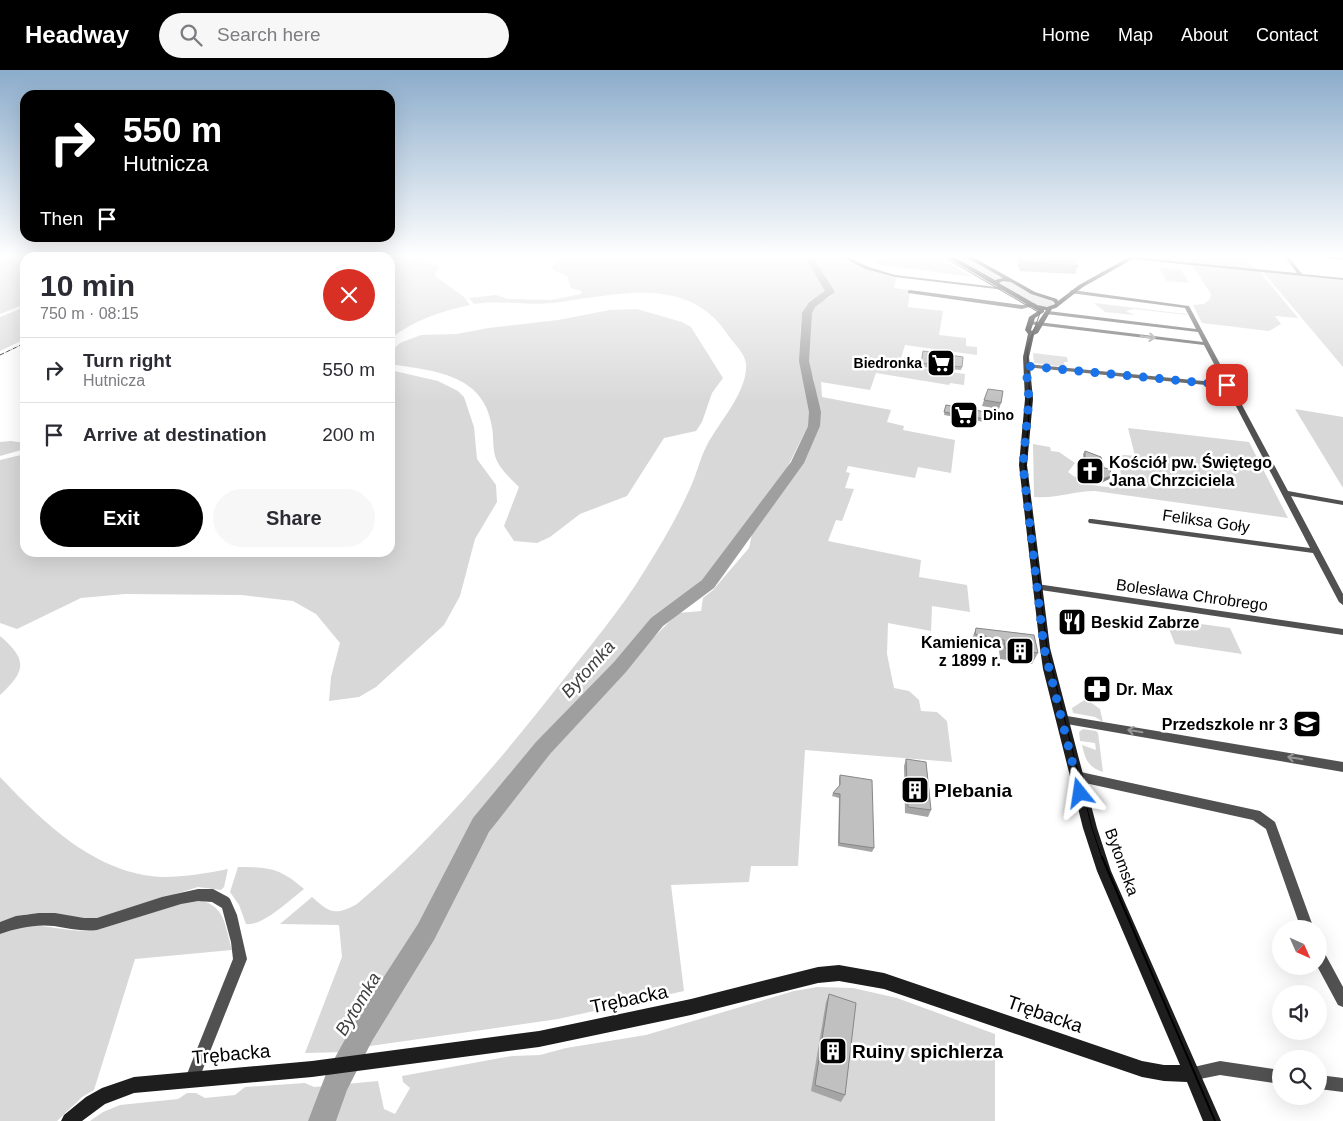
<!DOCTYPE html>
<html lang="en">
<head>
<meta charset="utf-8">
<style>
  body { margin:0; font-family:Arial,sans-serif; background:#f7f7f7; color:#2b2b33; height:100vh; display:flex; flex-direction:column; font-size:19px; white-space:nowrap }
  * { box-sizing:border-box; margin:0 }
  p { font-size:16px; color:#7c7c81 }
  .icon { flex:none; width:28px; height:28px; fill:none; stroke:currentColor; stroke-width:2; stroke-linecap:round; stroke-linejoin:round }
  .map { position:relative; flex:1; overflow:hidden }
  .sheet { position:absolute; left:20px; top:182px; width:375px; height:305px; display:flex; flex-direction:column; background:#fff; border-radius:15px; box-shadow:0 5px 20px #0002 }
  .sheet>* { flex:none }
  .top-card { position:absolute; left:20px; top:20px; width:375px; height:152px; border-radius:15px; box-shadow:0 5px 20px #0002; background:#000; color:#fff; overflow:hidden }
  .needle { width:32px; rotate:135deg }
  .controls { position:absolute; left:1272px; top:850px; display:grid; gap:10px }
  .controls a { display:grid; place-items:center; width:55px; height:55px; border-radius:50%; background:#fff; box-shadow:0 5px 20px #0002; font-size:25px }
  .pin { position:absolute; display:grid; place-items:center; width:42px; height:42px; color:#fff; margin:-21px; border-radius:10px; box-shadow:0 2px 8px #0006 }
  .me { position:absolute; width:55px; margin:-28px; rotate:345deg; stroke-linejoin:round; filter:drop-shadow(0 0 4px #0008) }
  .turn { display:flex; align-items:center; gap:18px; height:105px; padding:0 20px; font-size:22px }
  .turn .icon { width:65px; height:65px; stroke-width:2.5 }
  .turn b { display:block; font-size:35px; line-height:42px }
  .then { display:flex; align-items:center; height:48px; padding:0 20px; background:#0003; gap:10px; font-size:19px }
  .round { display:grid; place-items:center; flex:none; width:52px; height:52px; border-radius:26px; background:#f7f7f7 }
  .summary { display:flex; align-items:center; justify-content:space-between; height:85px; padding:0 20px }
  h1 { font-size:30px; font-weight:600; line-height:38px }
  .button { display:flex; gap:10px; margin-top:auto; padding:10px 20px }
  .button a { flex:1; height:58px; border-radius:30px; background:#000; color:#fff; font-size:20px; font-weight:600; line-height:58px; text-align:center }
  .button a+a { background:#f7f7f7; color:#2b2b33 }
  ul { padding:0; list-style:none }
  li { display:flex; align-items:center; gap:15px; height:65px; padding:0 20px; border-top:1px solid #e1e1e2 }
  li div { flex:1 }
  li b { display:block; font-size:19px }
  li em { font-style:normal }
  header { display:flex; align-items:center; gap:30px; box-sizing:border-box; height:70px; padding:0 25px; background:#000; color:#fff }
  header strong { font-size:24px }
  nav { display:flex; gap:28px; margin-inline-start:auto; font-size:18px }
  .search { width:350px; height:45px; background:#f7f7f7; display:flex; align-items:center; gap:12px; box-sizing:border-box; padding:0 18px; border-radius:28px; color:#7c7c81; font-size:19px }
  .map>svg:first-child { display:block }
  .green { fill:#d8d8d8 }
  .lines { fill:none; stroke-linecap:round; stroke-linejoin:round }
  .river { fill:#9f9f9f; fill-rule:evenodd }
  .street { fill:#515151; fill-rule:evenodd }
  .secondary { fill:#1e1e1e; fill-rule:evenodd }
  .tram-far1 { stroke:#000; stroke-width:1 }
  .tram { stroke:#000; stroke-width:2 }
  .rail { stroke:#000; stroke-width:1; stroke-dasharray:4.5 1 0.5 1; stroke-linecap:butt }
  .wall { fill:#a5a5a5 }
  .shaded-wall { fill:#868686 }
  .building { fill:#c0c0c0; stroke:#868686 }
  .oneway { stroke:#979797 }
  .route { stroke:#1a73e8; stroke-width:9; stroke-dasharray:0 16.2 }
  .labels { text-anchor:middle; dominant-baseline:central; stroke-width:5; stroke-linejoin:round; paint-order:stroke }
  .far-poi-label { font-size:14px; font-weight:bold; fill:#000; stroke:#fff; text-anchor:end }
  .poi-label { font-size:16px; font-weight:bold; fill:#000; stroke:#fff; text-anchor:start }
  .street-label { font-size:16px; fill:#000; stroke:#fff }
  .water-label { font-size:18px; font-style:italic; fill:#404040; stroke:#fff }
  .near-poi-label { font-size:19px; font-weight:bold; fill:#000; stroke:#fff; text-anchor:start }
  .near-street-label { font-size:19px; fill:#000; stroke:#fff }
</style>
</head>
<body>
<header>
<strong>Headway</strong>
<div class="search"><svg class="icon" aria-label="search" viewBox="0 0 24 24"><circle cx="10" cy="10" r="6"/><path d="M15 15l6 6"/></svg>Search here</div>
<nav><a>Home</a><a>Map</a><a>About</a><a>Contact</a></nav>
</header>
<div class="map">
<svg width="1343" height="1051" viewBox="0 0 1343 1051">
  <rect width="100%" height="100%" fill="#fff"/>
  <!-- green -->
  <g class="green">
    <polygon points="0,186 145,186 25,188 25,234 0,244"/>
    <path d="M304 186H418L439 196 435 206 464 227 470 235C441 241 414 250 390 269V188L297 187Z"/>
    <path d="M570 186H806L827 222C821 228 808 228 805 237 794 263 806 315 811 343L810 352 784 404 709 505 651 549 626 581 565 645 476 756 423 860 390 909 346 982 305 983 342 887 339 855 280 854 312 827C330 843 335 846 357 834 434 769 498 693 560 614 589 577 620 541 645 500 662 473 679 444 692 414 697 402 700 389 706 377 718 353 748 322 746 294 745 283 734 274 728 265 688 202 612 226 552 233 526 236 500 229 474 234L469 228 496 225 508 229 551 230 581 224 582 221 571 218 567 206 555 201 551 196Z"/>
    <polygon points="813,186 839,186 859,197 896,208 894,218 910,220 908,237 943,241 939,265 966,268 966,276 977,277 977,285 905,275 899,295 965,304 964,315 950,313 949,315 876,303 870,320 821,312 822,327 891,340 887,352 904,356 903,360 955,370 951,403 918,397 915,408 848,396 846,402 850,403 845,418 854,419 842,451 836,450 828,471 921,490 919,507 967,515 970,542 932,536 931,561 888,553 887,584 894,618 909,621 919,630 921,641 937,642 947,651 952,692 805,680 798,796 751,796 749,812 671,815 684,921 558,949 363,977 438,856 479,778 508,733 536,697 634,587 678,543 701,541 703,528 713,520 749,478 752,464 768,435 790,411 807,382 817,358 814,310 808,292 809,242 811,237 830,227 833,222"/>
    <polygon points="891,186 935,186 973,207 876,194 875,192 892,189"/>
    <polygon points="951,186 964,186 1005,208 994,210"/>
    <polygon points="1144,186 1245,186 1254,199 1140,188"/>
    <polygon points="1192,195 1260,202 1298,248 1275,246 1281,254 1269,261 1202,253 1193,235 1204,234 1210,229 1211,224"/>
    <polygon points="1160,198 1181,200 1189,213 1166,211"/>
    <polygon points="1263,202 1343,210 1343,297"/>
    <polygon points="1008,210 1051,230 1054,233 1049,237 1039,236 999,212"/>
    <polygon points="1094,233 1187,244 1187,245 1134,239 1126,241 1134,245 1105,242"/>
    <polygon points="25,237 25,269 0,281 0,247"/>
    <path d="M637 239 682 252 691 257 723 308 712 323 702 352 696 361 664 368 627 426 580 444 550 467 537 473 514 471 504 456 519 417C512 410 501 400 497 391 492 382 494 367 492 357 484 303 433 301 390 294V282L400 273 421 265 457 264 488 258 558 250 610 240Z"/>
    <polygon points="1033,283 1067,287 1068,292 1064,292 1065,297 1034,293"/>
    <polygon points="390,300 438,311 458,321 464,327 474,357 477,389 496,415 497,432 475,469 460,526 444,555 376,617 359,627 329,631 331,607 340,573 316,544 293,531 242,525 125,524 81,528 17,559 0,553 0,390 25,384 25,482 390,482"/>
    <polygon points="1295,339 1343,347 1343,418"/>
    <path d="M1128 358 1249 372 1288 448 1095 421C1072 421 1057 429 1034 427L1033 374 1050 377 1051 381 1059 382 1075 393 1068 402C1082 413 1092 416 1109 417L1121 404 1115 384 1135 386Z"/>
    <polygon points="11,371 25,373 25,379 0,386 0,372"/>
    <polygon points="1165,549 1230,558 1242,584 1175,574"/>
    <path d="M0 566C28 590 26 601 0 625Z"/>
    <polygon points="1086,629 1100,639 1103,652 1095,647 1073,643 1072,638"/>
    <path d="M1083 659 1096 661 1098 663 1103 702C1088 697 1085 689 1082 675L1096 680 1095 673 1080 671 1079 662Z"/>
    <path d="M0 707C43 752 96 805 164 807 185 807 208 803 228 799L224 817 221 820 198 817 97 849 27 844 0 852Z"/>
    <path d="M238 797C269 797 280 798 304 819 291 829 262 857 246 854L239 835 230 822Z"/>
    <path d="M195 829C226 835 224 853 232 880L135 889 94 1020 82 1027 57 1051H0V862C32 846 65 865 97 860Z"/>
    <polygon points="817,917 853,918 897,928 995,964 995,1051 90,1051 103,1042 120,1035 178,1029 187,1023 196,1023 205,1028 235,1025 245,1017 305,1013 314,1017 378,1011 384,1039 395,1044 410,1018 403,1012 402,1006 512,986 540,985 566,978 646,965 794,921"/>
  </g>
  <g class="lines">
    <!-- river -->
    <polygon class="river" points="804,186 812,186 835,222 815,237 812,243 809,291 821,342 820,356 804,393 714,518 663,556 626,602 550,684 489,762 434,870 372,971 347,1020 336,1051 308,1051 326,1004 354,953 418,854 473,748 536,672 614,592 651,548 702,510 791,392 808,356 809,342 799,291 802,243 808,233 825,221"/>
    <!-- street -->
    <g class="street">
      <polygon points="839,186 845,186 869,197 895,205 1005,218 1007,219 1005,220 895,207 865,199"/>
      <polygon points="1284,186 1288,186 1302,204 1343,208 1343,210 1131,189 1129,188 1131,187 1297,203"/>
      <polygon points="1308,186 1343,188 1343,190 1310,187"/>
      <polygon points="910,220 1022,235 1034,233 1037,235 1022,239 908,223 908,221"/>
      <polygon points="1072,220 1189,236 1288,421 1343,431 1343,435 1291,426 1343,524 1343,535 1339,532 1313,483 1089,453 1088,451 1089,449 1092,449 1310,478 1226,317 1025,297 1024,296 1027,294 1224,313 1204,275 1028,254 1027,253 1030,251 1203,272 1198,262 1046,244 1045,243 1048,241 1196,259 1185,238 1070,223 1070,221"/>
      <polygon points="1037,514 1343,559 1343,565 1034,519 1033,517"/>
      <polygon points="1061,645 1343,692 1343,702 1061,653 1057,652 1056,649 1057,646"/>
      <polygon points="1076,701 1260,741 1275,752 1314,859 1301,859 1266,759 1253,750 1076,711 1072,709 1071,706 1072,703"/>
      <path d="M198 819H213L228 827 230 829 237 845 247 889 197 1014 192 1016 187 1014 185 1009 233 889 231 872 222 838 212 832 198 831 181 834 97 860C83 862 68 858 54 856 35 854 17 858 0 864V852L16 846 39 843H55L84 848H97L162 827Z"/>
      <polygon points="1319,881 1324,882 1343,917 1343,937 1338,935 1317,896 1319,896"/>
      <polygon points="1220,991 1281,1000 1281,1014 1220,1005 1190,1011 1185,1009 1183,1004 1185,999"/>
      <polygon points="1319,1005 1343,1008 1343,1022 1319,1019"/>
    </g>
    <!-- secondary -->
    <path class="secondary" d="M945 186H952L995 210 1003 208 964 186H971L1035 222 1057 229 1058 231 1079 215 1131 186H1138L1083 217 1056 238 1052 239 1038 263 1034 265 1029 287 1033 329 1027 395 1050 578 1097 758 1111 801 1221 1051H1203L1187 1012 1164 1011 1142 1007 884 919 839 911 818 913 691 945 539 977 312 1007 134 1023 105 1034 82 1051H61L64 1045 86 1027 102 1018 134 1007 312 991 539 961 691 929 818 897 839 895 884 903 1142 991 1164 995H1180L1097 801 1083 758 1043 599 1040 578 1019 395 1025 329 1023 287 1028 264 1025 260 1029 247 1038 241ZM1003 211 1011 212 1031 224 1053 231 1055 234 1047 237 1037 235 999 213ZM1044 240H1046L1032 261 1031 260 1035 248 1044 242Z"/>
    <!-- tram-far1 -->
    <polyline class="tram-far1" points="942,186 1040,243 1027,280 1030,329 1025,395 1047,579 1092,758 1102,788"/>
    <!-- tram -->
    <polyline class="tram" points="1102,787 1215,1051"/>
    <!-- rail -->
    <g class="rail">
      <polyline points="191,188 194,186"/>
      <polyline points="0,285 25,273"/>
    </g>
  </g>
  <!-- wall -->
  <g class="wall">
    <polygon points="1018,186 1059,186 1078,196 1075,204 1020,201 1017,192"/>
    <polygon points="923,281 962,297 961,300 921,297"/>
    <polygon points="984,330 1001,333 999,339 982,336"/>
    <polygon points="946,335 985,349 984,352 944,345"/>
    <polygon points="1085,381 1109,409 1099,414 1078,407 1077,398 1079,394 1084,395 1083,384"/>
    <polygon points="976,558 1038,583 1032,594 1000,589 999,580 971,575 972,569"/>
    <polygon points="906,689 931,740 928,747 905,743 904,696"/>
    <polygon points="840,705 874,778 872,782 838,776 839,728 832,726 833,723 839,716 839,708"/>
    <polygon points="829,924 845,1025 841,1032 811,1021 826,932"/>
  </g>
  <!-- shaded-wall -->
  <polygon class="shaded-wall" points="1111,406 1109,409 1099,414 1100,410"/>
  <!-- building -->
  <g class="building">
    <polygon points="1020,186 1071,187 1078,196 1023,192"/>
    <polygon points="923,281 963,287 962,297 921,293"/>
    <polygon points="988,319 1003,321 1001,333 984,330"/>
    <polygon points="946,335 986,342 985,349 944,342"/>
    <polygon points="1085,381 1101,387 1104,398 1110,399 1111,406 1100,410 1080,404 1079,394 1085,395"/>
    <polygon points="976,558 1034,565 1038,583 1005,578 1004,570 975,564"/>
    <polygon points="906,689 926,692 931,740 908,737"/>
    <polygon points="840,705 872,710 874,778 839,773 840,724 833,723 840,715"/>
    <polygon points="829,924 856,933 845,1025 815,1015"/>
  </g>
  <!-- one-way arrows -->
  <defs><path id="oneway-shaft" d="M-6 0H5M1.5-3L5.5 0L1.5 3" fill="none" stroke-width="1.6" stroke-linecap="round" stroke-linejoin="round" transform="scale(1.25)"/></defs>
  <g class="oneway">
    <use href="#oneway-shaft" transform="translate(1148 267) rotate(6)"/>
    <use href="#oneway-shaft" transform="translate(1135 661) rotate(-170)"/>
    <use href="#oneway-shaft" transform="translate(1295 688) rotate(-170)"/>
  </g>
  <!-- sky -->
  <linearGradient id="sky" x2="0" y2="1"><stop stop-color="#8baccb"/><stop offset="0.56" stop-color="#fff"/><stop offset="1" stop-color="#fff" stop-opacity="0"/></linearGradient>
  <rect width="1343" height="333" fill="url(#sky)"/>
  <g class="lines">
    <!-- route -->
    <polyline class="route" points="1080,723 1044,578 1023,395 1029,329 1026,296 1227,315"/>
  </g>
  <!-- icons -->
  <defs>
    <symbol id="supermarket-square" viewBox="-11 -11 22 22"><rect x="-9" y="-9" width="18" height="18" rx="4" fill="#000" stroke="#fff"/><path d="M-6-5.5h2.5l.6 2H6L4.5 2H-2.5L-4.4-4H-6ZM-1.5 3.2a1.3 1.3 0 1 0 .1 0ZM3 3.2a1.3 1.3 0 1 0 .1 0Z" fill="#fff"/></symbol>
    <symbol id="church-square" viewBox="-11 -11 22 22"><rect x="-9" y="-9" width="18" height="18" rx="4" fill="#000" stroke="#fff"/><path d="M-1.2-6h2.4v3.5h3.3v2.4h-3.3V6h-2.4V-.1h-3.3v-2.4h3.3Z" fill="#fff"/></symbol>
    <symbol id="restaurant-square" viewBox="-11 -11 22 22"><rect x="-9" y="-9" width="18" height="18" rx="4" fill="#000" stroke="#fff"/><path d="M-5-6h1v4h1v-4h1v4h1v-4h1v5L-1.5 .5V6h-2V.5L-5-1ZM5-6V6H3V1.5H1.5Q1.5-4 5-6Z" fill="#fff"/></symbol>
    <symbol id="building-square" viewBox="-11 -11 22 22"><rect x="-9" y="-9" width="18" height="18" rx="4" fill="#000" stroke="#fff"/><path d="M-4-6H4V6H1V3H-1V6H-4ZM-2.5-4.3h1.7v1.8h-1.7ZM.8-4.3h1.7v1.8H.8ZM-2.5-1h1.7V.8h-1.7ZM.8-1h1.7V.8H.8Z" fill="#fff"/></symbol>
    <symbol id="pharmacy-square" viewBox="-11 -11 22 22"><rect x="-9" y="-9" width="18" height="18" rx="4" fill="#000" stroke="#fff"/><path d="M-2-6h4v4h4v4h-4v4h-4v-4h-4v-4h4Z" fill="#fff"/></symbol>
    <symbol id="school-square" viewBox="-11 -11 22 22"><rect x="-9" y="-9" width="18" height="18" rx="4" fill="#000" stroke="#fff"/><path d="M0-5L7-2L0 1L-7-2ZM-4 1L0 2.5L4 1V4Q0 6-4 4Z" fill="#fff"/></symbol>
  </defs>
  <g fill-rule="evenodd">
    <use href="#supermarket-square" x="925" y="277" width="32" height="32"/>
    <use href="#supermarket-square" x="948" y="329" width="32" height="32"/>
    <use href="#church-square" x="1074" y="385" width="32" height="32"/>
    <use href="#restaurant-square" x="1056" y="536" width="32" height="32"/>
    <use href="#building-square" x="1004" y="565" width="32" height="32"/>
    <use href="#pharmacy-square" x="1081" y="603" width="32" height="32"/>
    <use href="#school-square" x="1291" y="638" width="32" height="32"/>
    <use href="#building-square" x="899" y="704" width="32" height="32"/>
    <use href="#building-square" x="817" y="965" width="32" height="32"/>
  </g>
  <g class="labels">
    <!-- far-poi labels -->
    <g class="far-poi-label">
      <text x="922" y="293">Biedronka</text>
      <text x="983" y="345" text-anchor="start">Dino</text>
    </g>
    <!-- poi labels -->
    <g class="poi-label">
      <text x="1109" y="392">Kościół pw. Świętego<tspan x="1109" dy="18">Jana Chrzciciela</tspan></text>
      <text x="1091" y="552">Beskid Zabrze</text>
      <text x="1001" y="572" text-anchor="end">Kamienica<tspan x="1001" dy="18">z 1899 r.</tspan></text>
      <text x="1116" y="619">Dr. Max</text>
      <text x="1288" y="654" text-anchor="end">Przedszkole nr 3</text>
    </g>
    <!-- street labels -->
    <g class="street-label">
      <text transform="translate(1206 451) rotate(8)">Feliksa Goły</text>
      <text transform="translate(1192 525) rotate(8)">Bolesława Chrobrego</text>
      <text transform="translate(1122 792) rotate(70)">Bytomska</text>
    </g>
    <!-- water labels -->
    <g class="water-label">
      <text transform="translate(588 599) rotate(-48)">Bytomka</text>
      <text transform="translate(358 934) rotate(-59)">Bytomka</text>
    </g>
    <!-- near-poi labels -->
    <g class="near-poi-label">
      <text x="934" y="720">Plebania</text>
      <text x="852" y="981">Ruiny spichlerza</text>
    </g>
    <!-- near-street labels -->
    <g class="near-street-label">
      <text transform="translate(629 929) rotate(-12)">Trębacka</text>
      <text transform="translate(1045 944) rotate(19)">Trębacka</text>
      <text transform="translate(231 984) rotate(-5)">Trębacka</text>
    </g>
  </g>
</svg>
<div class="controls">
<a><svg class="needle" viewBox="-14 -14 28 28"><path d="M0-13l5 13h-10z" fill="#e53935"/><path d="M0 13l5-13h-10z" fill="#7c7c81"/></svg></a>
<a><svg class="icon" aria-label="sound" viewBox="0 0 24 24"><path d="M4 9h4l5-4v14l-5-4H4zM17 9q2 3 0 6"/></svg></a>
<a><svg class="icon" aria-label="search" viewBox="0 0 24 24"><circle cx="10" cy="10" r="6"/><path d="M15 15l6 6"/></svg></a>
</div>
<div class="pin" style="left:1227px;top:315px;background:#d93025"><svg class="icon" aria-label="arrive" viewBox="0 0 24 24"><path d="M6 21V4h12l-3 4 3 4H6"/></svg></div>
<svg class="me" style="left:1080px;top:723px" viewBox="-20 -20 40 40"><path d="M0-17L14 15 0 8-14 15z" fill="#1a73e8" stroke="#fff" stroke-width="4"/></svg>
<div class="top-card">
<div class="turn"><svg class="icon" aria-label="right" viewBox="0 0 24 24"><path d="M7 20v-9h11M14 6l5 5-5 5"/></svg><div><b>550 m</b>Hutnicza</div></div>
<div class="then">Then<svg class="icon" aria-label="arrive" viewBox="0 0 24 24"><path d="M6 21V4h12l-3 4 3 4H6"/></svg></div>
</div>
<section class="sheet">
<div class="summary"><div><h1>10 min</h1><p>750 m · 08:15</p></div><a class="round" style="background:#d93025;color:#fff"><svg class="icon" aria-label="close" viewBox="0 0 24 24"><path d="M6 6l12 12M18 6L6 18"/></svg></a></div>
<ul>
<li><svg class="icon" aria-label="right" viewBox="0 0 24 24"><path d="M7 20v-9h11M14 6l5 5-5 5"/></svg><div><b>Turn right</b><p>Hutnicza</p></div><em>550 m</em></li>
<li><svg class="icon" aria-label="arrive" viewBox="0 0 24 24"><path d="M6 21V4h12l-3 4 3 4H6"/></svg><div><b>Arrive at destination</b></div><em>200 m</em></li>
</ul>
<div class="button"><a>Exit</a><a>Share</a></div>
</section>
</div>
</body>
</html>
